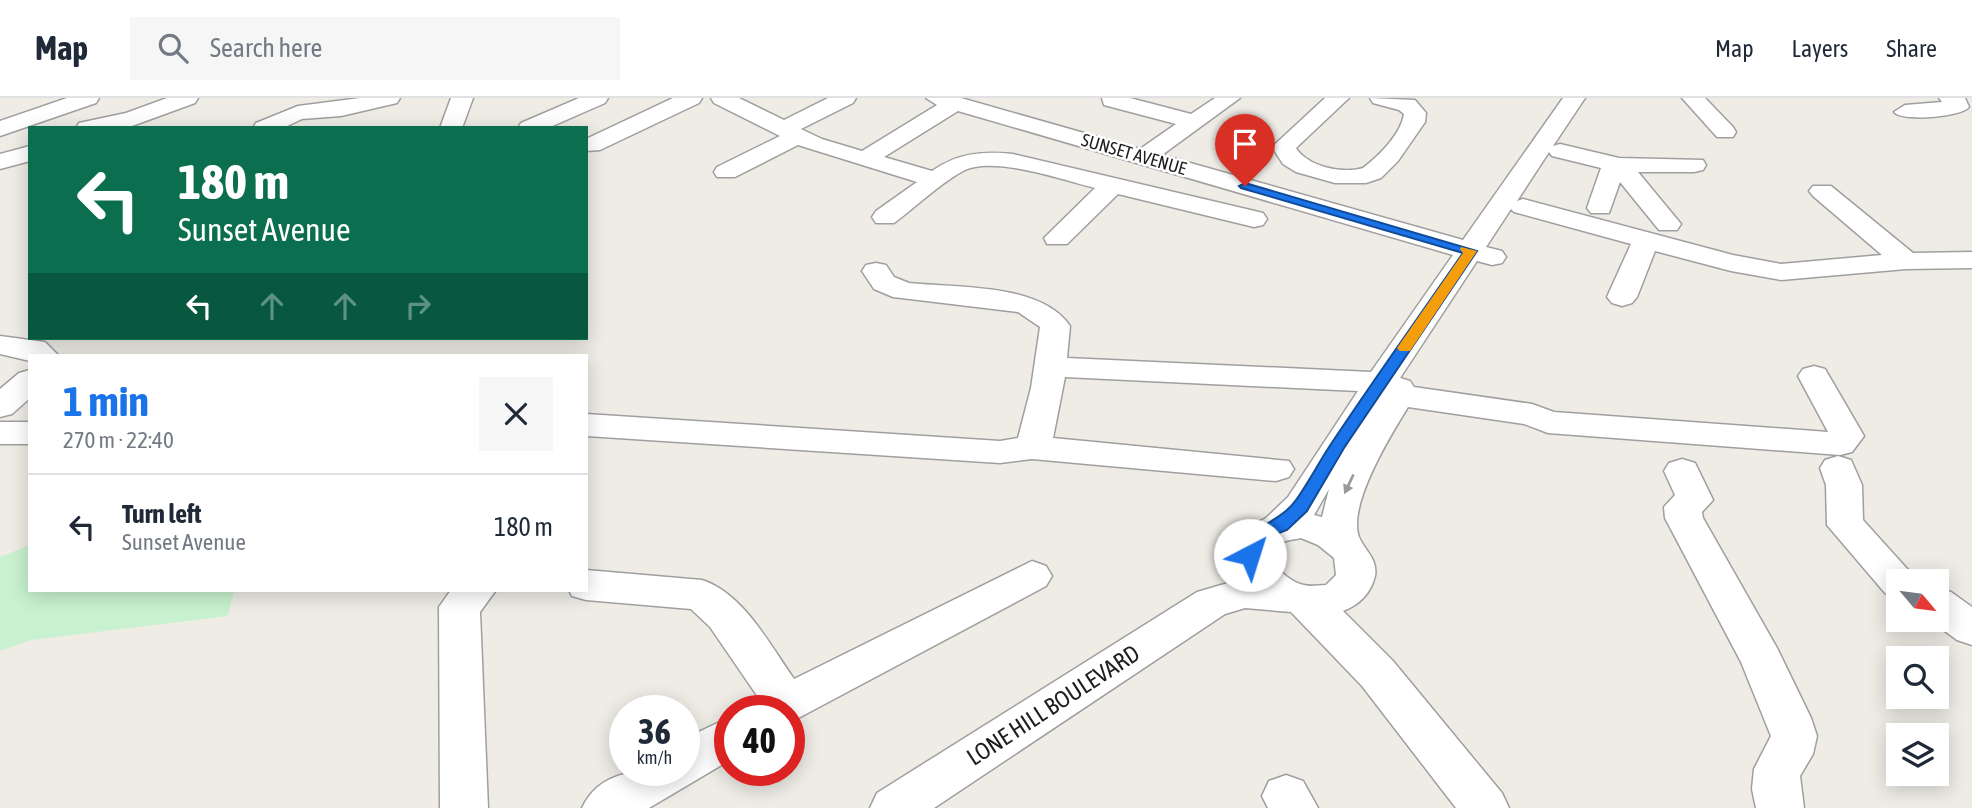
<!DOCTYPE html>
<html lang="en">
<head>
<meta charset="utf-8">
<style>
  body { margin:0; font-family:"Asap Condensed",sans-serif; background:#f6f6f7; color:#1f2937; height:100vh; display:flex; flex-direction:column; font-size:26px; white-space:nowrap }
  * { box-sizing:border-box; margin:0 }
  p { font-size:23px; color:#747a83 }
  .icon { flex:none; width:38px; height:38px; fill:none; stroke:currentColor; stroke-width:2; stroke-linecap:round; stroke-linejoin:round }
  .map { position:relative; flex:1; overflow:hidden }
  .side { position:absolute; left:28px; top:256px; width:560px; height:238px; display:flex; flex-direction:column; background:#fff; border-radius:0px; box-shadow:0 4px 18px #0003 }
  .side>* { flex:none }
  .top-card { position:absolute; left:28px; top:28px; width:560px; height:214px; border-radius:0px; box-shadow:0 4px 18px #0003; background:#0b6e4f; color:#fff; overflow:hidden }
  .needle { width:46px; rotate:119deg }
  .tools { position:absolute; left:1886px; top:471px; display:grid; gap:14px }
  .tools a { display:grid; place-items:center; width:63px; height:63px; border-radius:0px; background:#fff; box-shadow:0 4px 18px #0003; font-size:35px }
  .speed { position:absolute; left:609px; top:597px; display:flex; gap:14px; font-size:35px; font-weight:700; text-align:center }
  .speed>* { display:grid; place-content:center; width:91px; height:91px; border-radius:50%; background:#fff; box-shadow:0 4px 18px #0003; line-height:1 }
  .speed small { font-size:18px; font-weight:400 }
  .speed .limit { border:10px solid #d22; background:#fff; color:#111 }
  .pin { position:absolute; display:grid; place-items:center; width:60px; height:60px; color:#fff; margin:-72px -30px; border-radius:50% 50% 50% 0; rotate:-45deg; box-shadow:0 0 7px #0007 }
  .pin .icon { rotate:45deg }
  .me { position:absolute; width:77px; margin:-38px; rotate:40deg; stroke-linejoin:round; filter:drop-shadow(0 0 5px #0008) }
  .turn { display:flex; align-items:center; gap:24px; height:147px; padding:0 35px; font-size:32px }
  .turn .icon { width:91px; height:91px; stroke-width:2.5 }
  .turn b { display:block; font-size:49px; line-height:60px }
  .lanes { display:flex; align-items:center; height:66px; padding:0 35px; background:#0003; justify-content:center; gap:35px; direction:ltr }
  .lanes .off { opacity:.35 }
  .round { display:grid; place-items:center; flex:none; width:74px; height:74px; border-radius:0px; background:#f6f6f7 }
  .overview { display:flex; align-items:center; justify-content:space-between; height:119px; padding:0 35px }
  h1 { font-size:42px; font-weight:700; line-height:52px; color:#1a73e8 }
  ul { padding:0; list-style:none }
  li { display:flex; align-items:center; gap:21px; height:105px; padding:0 35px; border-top:2px solid #e0e1e3 }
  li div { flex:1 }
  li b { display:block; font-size:26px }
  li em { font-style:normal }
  header { display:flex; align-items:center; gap:42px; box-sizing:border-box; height:98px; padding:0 35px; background:#fff; border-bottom:2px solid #e0e1e3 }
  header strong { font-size:33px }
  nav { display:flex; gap:38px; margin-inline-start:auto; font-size:24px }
  .search { width:490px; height:63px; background:#f6f6f7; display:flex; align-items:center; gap:18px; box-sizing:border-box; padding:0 24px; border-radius:0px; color:#747a83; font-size:26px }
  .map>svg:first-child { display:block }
  .park { fill:#c8f2cf }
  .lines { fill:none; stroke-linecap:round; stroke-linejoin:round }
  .minor-casing { stroke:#9f9f9f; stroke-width:3 }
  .minor { fill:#fff; fill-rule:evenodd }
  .oneway { fill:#9a9a9a }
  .route { fill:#1a73e8; stroke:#114b97; stroke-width:2 }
  .slow { fill:#f59e0b }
  .labels { text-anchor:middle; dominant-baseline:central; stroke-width:5; stroke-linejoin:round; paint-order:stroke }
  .far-street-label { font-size:18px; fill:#1e1e1e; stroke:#fff }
  .near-street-label { font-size:24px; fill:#1e1e1e; stroke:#fff }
</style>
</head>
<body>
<header>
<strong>Map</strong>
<div class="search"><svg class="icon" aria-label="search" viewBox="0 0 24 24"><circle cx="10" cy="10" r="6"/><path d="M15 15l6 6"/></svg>Search here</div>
<nav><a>Map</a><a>Layers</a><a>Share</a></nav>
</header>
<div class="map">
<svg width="1972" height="710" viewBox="0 0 1972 710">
  <rect width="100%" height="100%" fill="#eeece5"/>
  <!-- park -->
  <polygon class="park" points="30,447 30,492 234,492 228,518 31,542 0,553 0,459"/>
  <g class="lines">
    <defs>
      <g id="minor">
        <polygon points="67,0 99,0 96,5 0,38 0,23"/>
        <polygon points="167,0 198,0 195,5 132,28 76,30 79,25 126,15"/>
        <polygon points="360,0 400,0 397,5 341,18 302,21 283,30 253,30 256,25 298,8"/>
        <polygon points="451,0 473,0 462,30 440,30"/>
        <polygon points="579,0 608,0 605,5 548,30 518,30 521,25"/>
        <polygon points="673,0 702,0 699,5 600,52 586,53 586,41"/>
        <path d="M711 0H739L784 22 828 0H856L853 5 801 31 822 41 862 53 937 7 926 0H961L1140 51 1176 26 1104 7 1102 0H1130L1191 16 1215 0H1240L1162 57 1463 142 1563 0H1585L1553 48 1560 46 1619 60 1703 62 1706 67 1703 72 1694 74H1638L1681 126 1677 132H1659L1620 84 1609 115H1591L1587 110 1601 70 1552 58 1549 54 1517 103 1523 101 1733 157 1781 166 1882 157 1813 98 1809 93 1813 88H1831L1913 155 1972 154V170L1906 171 1781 182 1731 173 1655 153 1637 199 1632 205 1622 208 1612 205 1607 199 1631 146 1514 114 1511 111 1486 149 1502 153 1506 159 1502 165 1492 167 1477 163 1400 280 1410 283 1414 289 1532 306 1554 314 1828 334 1798 278 1803 271 1814 268 1825 271 1864 338 1852 354 1840 357 1548 335 1524 326 1408 309C1392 335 1347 407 1359 439 1365 453 1378 461 1375 478 1371 495 1359 507 1343 513L1393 563 1502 695 1509 710H1456L1362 588 1291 514 1245 510 1225 516 934 710H870L877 695 1197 494 1242 481 1233 456 1243 433 1266 420 1288 399 1358 293 1065 279 1053 340 1289 363 1294 371 1289 379 1276 383 1032 361 1000 365 586 338V316L1000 343 1018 340 1031 290 1040 229 1018 214 893 199 874 191 862 173 866 167 876 165 886 167 894 179 909 185C957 190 1041 185 1070 228L1067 260 1371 274 1453 157 958 13 884 59 932 73C958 55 982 53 1013 56L1263 115 1267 121 1263 127 1254 129 1118 96 1067 146H1047L1044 140 1095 90C1063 82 993 57 963 73 939 86 917 108 894 125H876L872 119 876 113 917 84 798 47 735 79H717L714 74 717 69 780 38 714 5ZM1329 391 1322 419 1314 417ZM1301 440 1318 447 1334 460 1336 477 1326 487C1318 487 1311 489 1304 487 1291 485 1262 463 1275 449 1281 442 1292 442 1301 440Z"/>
        <path d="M1325 0H1349L1296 50C1308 69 1343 76 1363 70 1379 58 1401 36 1404 16L1399 12 1373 5 1370 0 1415 2 1426 15 1425 24 1398 63 1381 80 1366 85H1335L1296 74 1283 66 1272 49Z"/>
        <polygon points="1682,0 1705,0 1733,29 1736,34 1733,39 1717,39"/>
        <path d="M1939 0H1965L1969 9C1962 19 1901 24 1894 14L1905 7 1942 4Z"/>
        <polygon points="30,48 30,63 0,71 0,56"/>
        <polygon points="0,238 45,244 58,257 30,257 30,263 0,256"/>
        <polygon points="30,272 30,300 12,316 0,319 0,291 19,275"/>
        <rect x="0" y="324" width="30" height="22"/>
        <polygon points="1838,358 1851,362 1862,387 1863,422 1918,483 1899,483 1899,499 1885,495 1827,427 1826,387 1820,370 1825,362"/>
        <polygon points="1682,361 1695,365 1713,402 1702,414 1703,420 1777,550 1811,620 1817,638 1813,656 1800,678 1804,710 1756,710 1752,691 1754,671 1771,638 1741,564 1665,420 1664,409 1675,397 1664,373 1669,365"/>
        <path d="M1032 463 1046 468 1052 478 1046 488 789 625V612H752L758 599 710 529 691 511 586 502 572 498 569 492H586V472L702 482C743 495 770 547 794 581Z"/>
        <polygon points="1937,490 1951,494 1972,509 1972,547 1957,542 1930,522 1937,522"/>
        <polygon points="451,492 496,492 480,514 488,710 440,710 439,509"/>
        <path d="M730 619V662L649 710H582C601 669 646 672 684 672V641Z"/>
        <polygon points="1286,677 1303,683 1318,710 1268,710 1262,698 1269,683"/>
      </g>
    </defs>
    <!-- minor casing -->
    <use href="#minor" class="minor-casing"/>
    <!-- minor -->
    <use href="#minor" class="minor"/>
  </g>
  <!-- one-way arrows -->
  <defs><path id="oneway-solid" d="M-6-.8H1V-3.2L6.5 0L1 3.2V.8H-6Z" transform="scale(1.75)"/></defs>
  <use class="oneway" href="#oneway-solid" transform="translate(1349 386) rotate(115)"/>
  <!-- route -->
  <path class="route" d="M1245 85 1477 153 1344 350 1307 413 1287 432 1271 438 1262 446 1257 461 1250 463 1242 457C1252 424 1278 427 1296 402 1309 384 1320 362 1333 343 1375 280 1420 217 1463 155L1241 90 1239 88Z"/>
  <!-- slow -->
  <polygon class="slow" points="1461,149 1477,153 1410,253 1400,253 1397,250 1463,155 1460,151"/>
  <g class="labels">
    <!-- far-street labels -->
    <g class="far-street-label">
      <text transform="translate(1134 56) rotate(16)">SUNSET AVENUE</text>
    </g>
    <!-- near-street labels -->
    <g class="near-street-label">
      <text transform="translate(1053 607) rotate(-33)">LONE HILL BOULEVARD</text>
    </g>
  </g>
</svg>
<div class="tools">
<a><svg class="needle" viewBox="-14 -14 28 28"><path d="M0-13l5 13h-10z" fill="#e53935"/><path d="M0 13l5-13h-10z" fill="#747a83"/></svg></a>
<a><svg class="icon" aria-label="search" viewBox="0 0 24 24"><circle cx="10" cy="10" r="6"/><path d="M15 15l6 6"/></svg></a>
<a><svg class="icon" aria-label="layers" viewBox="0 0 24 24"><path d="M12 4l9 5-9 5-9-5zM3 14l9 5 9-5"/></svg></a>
</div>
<div class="speed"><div>36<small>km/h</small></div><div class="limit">40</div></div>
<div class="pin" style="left:1245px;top:88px;background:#d93025"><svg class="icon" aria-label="arrive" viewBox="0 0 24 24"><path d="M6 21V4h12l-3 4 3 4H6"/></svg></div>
<svg class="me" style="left:1250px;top:457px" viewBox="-20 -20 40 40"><circle r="19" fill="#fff"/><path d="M0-13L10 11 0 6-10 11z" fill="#1a73e8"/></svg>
<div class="top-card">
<div class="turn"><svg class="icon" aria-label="left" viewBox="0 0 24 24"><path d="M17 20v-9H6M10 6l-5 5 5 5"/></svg><div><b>180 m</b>Sunset Avenue</div></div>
<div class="lanes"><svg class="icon" aria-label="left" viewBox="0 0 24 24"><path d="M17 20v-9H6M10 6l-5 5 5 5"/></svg><svg class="icon off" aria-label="ahead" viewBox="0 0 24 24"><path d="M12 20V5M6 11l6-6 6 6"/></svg><svg class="icon off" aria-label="ahead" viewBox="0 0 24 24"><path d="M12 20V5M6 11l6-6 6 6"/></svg><svg class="icon off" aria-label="right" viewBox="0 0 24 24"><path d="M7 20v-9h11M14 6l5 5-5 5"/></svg></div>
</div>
<section class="side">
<div class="overview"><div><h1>1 min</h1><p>270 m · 22:40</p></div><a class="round"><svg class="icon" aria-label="close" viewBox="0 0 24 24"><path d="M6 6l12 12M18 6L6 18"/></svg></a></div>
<ul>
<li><svg class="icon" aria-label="left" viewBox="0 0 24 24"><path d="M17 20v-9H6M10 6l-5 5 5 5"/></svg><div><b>Turn left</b><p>Sunset Avenue</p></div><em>180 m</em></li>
</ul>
</section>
</div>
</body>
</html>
